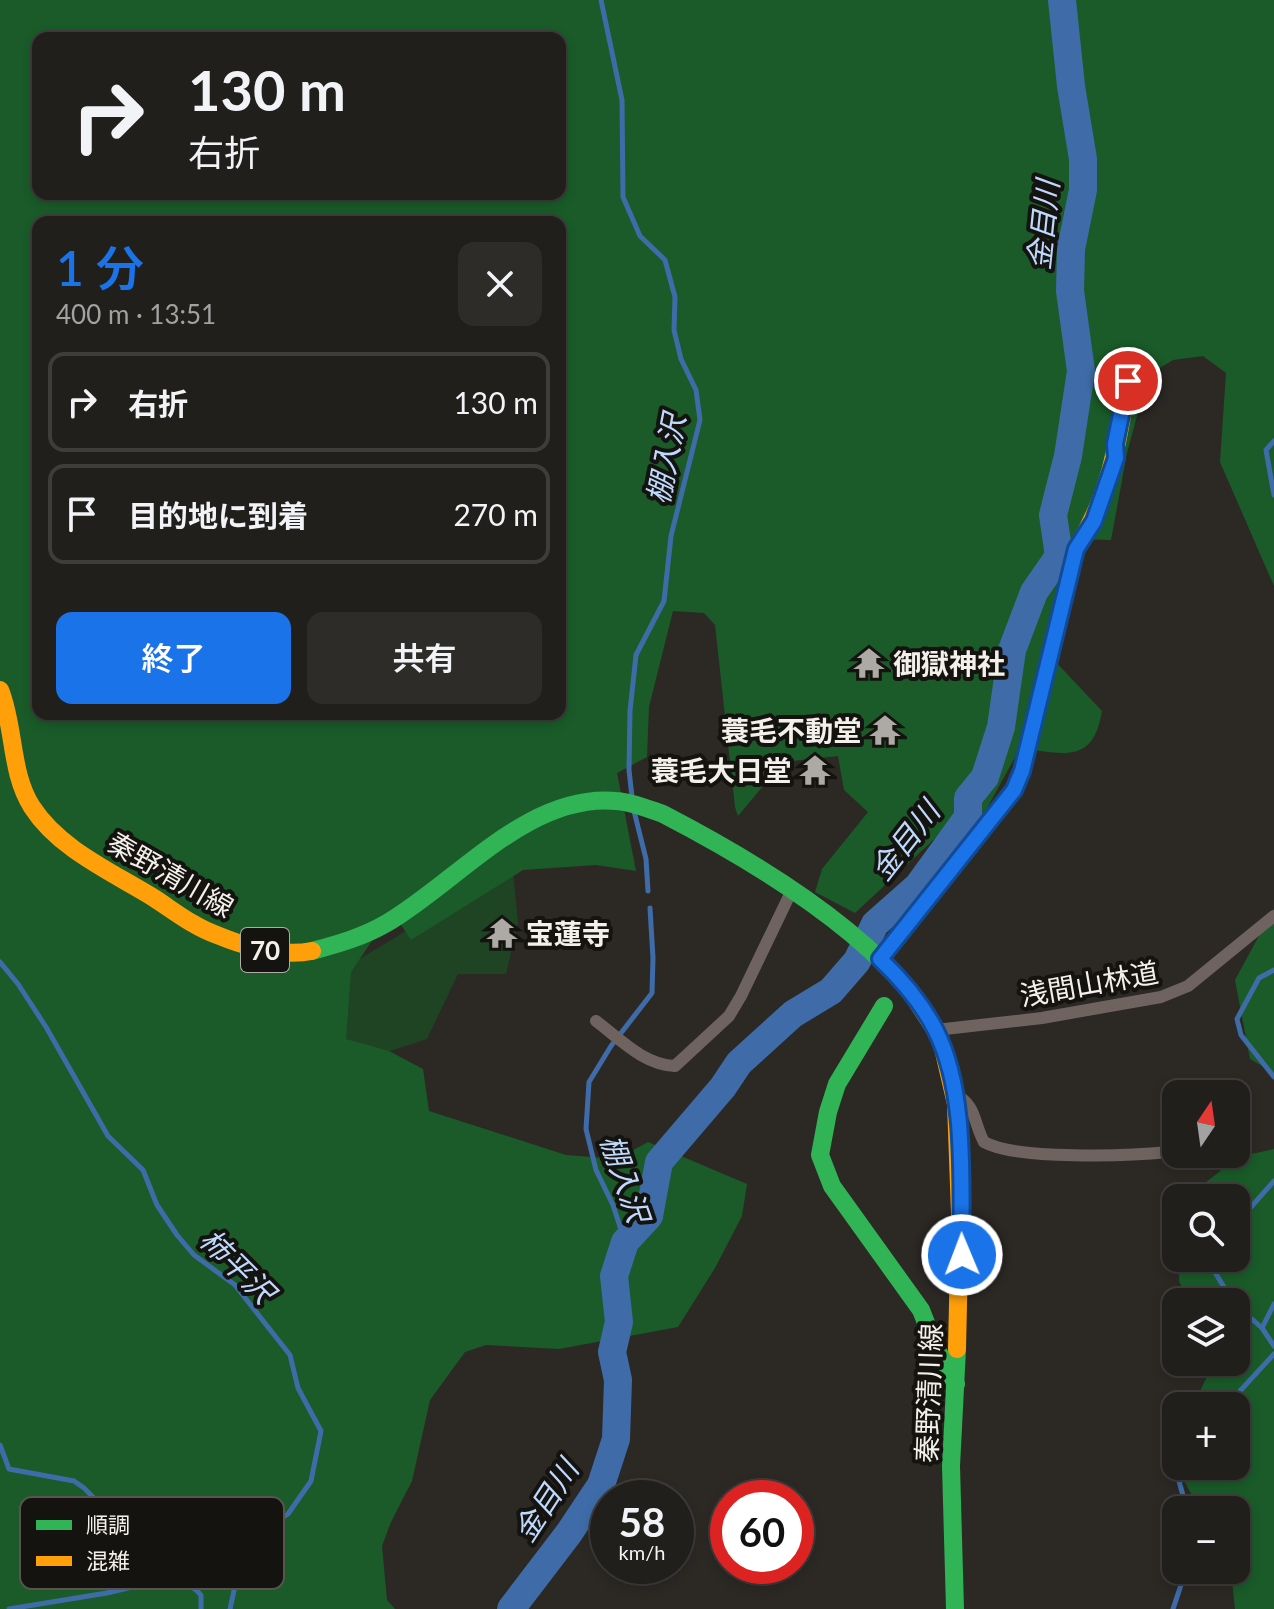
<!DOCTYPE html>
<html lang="ja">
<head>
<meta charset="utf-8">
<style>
  body { margin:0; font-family:Lato,"Noto Sans JP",sans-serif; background:#2d2c29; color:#f1f3f6; height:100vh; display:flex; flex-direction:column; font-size:30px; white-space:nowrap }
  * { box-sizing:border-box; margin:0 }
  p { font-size:26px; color:#a2a2a3 }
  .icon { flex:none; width:44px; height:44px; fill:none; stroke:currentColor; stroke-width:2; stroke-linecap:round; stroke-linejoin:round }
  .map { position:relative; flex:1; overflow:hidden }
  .sheet { position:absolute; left:32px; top:216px; width:534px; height:504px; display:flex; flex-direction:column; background:#211f1c; border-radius:16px; box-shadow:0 4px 12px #0003,0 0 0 2px #3e3d3b }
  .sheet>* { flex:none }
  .hud { position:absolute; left:32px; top:32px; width:534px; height:168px; border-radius:16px; box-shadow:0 4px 12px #0003,0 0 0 2px #3e3d3b; background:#211f1c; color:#f1f3f6; overflow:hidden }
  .needle { width:52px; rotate:13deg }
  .tools { position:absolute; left:1162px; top:1080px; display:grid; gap:16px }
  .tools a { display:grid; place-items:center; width:88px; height:88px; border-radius:16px; background:#211f1c; box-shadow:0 4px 12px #0003,0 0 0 2px #3e3d3b; font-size:40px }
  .speed { position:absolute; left:590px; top:1480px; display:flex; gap:16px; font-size:40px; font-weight:700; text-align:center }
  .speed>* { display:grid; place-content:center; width:104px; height:104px; border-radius:50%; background:#211f1c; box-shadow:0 4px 12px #0003,0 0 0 2px #3e3d3b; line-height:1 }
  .speed small { font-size:20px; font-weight:400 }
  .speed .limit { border:12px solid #d22; background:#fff; color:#111 }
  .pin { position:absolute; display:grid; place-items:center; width:68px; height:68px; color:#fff; margin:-34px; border:4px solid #fff; border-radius:50%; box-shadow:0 2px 8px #0007 }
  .me { position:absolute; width:88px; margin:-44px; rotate:359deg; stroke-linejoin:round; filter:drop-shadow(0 0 6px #0008) }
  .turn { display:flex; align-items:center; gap:28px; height:168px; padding:0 24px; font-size:36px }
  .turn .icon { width:104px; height:104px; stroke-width:2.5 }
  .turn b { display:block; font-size:56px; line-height:68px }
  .round { display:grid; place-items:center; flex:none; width:84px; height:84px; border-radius:16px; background:#2d2c29 }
  .summary { display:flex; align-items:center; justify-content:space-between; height:136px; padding:0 24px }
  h1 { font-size:48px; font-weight:600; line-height:60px; color:#1a73e8 }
  .cta { display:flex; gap:16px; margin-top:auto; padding:16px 24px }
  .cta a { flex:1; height:92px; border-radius:16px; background:#1a73e8; color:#fff; font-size:32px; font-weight:600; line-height:92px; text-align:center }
  .cta a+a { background:#2d2c29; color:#f1f3f6 }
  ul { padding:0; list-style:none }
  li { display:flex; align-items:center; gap:24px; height:100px; margin:0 16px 12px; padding:0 8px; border:4px solid #3e3d3b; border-radius:16px }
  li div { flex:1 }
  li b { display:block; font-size:30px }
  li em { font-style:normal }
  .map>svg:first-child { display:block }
  .green { fill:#1e4424 }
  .forest { fill:#1a5b29; fill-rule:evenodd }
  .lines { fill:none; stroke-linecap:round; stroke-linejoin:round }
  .stream { stroke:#3f6ca8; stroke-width:5 }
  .river { stroke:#3f6ca8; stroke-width:28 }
  .street { stroke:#6f6360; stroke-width:12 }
  .fast { stroke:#30b455; stroke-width:18 }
  .slow { stroke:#ff9f0a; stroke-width:18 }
  .route-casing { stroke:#114b97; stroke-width:20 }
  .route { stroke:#1a73e8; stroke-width:14 }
  .labels { text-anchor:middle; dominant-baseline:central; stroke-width:8; stroke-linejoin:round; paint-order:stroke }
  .shield { fill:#15130f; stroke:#b0ada8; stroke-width:2 }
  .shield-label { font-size:26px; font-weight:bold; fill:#f3efea }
  .poi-label { font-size:28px; font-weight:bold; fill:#f3efea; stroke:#15130f; text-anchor:start }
  .street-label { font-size:28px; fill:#f3efea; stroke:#15130f }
  .water-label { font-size:30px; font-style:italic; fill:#bed9fd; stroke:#15130f }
  .key { fill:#15130f; stroke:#585551; stroke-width:2 }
  .key-label { font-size:22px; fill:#f3efea }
</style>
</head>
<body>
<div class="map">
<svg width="1274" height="1609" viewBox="0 0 1274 1609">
  <rect width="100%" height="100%" fill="#2c2925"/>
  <!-- green -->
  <polygon class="green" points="512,861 518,923 506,974 458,974 427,1039 344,1066 338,1016 353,963 462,897"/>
  <!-- forest -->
  <g class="forest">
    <path d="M0 0H1274V586L1220 462 1226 373 1203 356 1173 360 1148 375 1127 453 1111 540 1080 539 1052 658 1102 711C1093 766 1062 753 1020 748L980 821 943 831 855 913 815 892 822 869 868 812 844 790 838 756 783 762 738 816 735 807 715 625 704 613 673 611 649 707 647 757 617 773 636 871 596 865 523 870 411 940 392 911 351 972 346 1039 389 1051 423 1069 429 1111 566 1155 617 1159 648 1142 747 1184 742 1216 715 1268 678 1327 559 1349 486 1345 465 1352 430 1400 412 1481 391 1522 382 1546 387 1600 395 1609H0ZM38 38H560V194H38ZM38 222H560V714H38Z"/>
    <polygon points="1274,908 1274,1073 1250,1059 1235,980"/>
    <polygon points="1274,1149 1274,1609 1235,1609 1231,1570 1236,1570 1236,1510 1200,1510 1176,1466 1236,1466 1236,1406 1193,1406 1210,1370 1208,1362 1236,1362 1236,1302 1188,1302 1179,1281 1180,1258 1236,1258 1236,1198 1186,1198 1238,1157"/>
  </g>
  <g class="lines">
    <!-- stream -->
    <g class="stream">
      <polyline points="601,0 622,100 623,197 640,236 665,260 675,297 674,330 681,359 696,390 700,420 671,536 664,601 636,655 630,711 629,770 632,797"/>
      <polyline points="1274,441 1266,450 1274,495"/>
      <polyline points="634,811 646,859 648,891"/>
      <polyline points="0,962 18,984 46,1027 108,1136 143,1170 157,1205 177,1235 194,1255 235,1285 290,1355 298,1388 321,1431 311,1481 288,1514 257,1534 238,1572 230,1609"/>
      <polyline points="1274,970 1259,978 1237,1019 1241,1035 1274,1077"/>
      <polyline points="1236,1224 1274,1181"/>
      <polyline points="625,1242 613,1205 596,1170 586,1129 589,1082 611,1046 652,993 653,958 650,908"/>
      <polyline points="1214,1258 1213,1269 1233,1302"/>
      <polyline points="1236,1305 1262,1328 1274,1346"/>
      <polyline points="1262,1328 1274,1304"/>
      <polyline points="1236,1412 1240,1391 1274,1354"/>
      <polyline points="0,1445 9,1469 74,1481 84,1488 161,1566 196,1590 201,1595 201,1609"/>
      <polyline points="1187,1510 1179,1481 1212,1466"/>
      <polyline points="9,1609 107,1593 157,1581 161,1566"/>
      <polyline points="1173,1609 1186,1570"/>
    </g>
    <!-- river -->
    <polyline class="river" points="511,1609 569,1533 601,1485 616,1439 618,1380 612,1352 619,1322 614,1276 625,1242 649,1216 659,1162 723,1087 739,1063 793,1014 831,991 857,961 875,924 918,886 968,817 968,798 985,777 1001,727 1012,650 1034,592 1059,556 1053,515 1068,456 1081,371 1070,291 1071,249 1083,190 1083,159 1071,86 1062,0"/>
    <!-- street -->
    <g class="street">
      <path d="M596 1021C620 1039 644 1065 675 1066L729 1016 741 996 792 890"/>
      <polyline points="936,1030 1042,1018 1161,997 1188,986 1274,916"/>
      <path d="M954 1094C977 1105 973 1122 984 1142 1015 1160 1130 1156 1168 1152"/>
    </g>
    <!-- fast -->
    <g class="fast">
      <path d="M312 951C338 944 363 937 387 923 457 882 528 793 616 801 632 802 648 809 663 814 746 857 853 921 912 994"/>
      <polyline points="884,1006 837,1084 828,1112 820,1155 832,1186 921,1310 936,1348 956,1384"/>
      <polyline points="955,1609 951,1466 957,1349"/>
    </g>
    <!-- slow -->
    <g class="slow">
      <path d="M0 690C15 727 10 773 32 807 59 849 112 872 154 898 174 911 194 927 217 935 246 947 281 957 312 951"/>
      <path d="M880 959 1014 790 1022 771 1076 549C1110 496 1118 442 1128 381"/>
      <polyline points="912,994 936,1031 943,1048 956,1104 960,1213 957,1349"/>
    </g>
  </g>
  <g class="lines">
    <defs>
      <path id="route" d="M962 1255C960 1185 968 1095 936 1031 923 1005 901 979 880 959L1014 790 1022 771 1076 549 1094 521 1116 458 1115 444 1128 381"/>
    </defs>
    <!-- route casing -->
    <use href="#route" class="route-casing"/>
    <!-- route -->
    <use href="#route" class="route"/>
  </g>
  <!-- icons -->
  <defs>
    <symbol id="temple-bare" viewBox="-9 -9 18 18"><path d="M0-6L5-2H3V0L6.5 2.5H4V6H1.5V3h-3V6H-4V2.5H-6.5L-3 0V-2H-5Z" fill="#adaaa5" stroke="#15130f" stroke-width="2.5" paint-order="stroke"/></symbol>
  </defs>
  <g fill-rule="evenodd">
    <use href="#temple-bare" x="847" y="641" width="44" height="44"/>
    <use href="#temple-bare" x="863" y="708" width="44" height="44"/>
    <use href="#temple-bare" x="793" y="748" width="44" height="44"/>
    <use href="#temple-bare" x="480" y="911" width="44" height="44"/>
  </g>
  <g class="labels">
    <!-- shield labels -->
    <rect class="shield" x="241" y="928" width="48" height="44" rx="6"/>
    <g class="shield-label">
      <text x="265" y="950">70</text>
    </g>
    <!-- poi labels -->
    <g class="poi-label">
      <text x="893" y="663">御獄神社</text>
      <text x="861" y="730" text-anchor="end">蓑毛不動堂</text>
      <text x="791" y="770" text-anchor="end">蓑毛大日堂</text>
      <text x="526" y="933">宝蓮寺</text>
    </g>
    <!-- street labels -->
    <g class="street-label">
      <text transform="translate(171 874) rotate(30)">秦野清川線</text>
      <text transform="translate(1089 983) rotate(-10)">浅間山林道</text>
      <text transform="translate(928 1393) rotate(-88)">秦野清川線</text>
    </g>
    <!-- water labels -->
    <g class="water-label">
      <text transform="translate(1042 225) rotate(-84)">金目川</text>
      <text transform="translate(665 459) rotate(-79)">棚入沢</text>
      <text transform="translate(904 840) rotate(-52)">金目川</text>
      <text transform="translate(626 1178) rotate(71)">棚入沢</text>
      <text transform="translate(238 1265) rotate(45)">柿平沢</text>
      <text transform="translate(545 1500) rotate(-57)">金目川</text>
    </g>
  </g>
  <!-- legend -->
  <rect x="20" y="1497" width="264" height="92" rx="12" class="key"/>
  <rect x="36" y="1520" width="36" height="10" fill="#30b455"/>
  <rect x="36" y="1556" width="36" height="10" fill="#ff9f0a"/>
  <g class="key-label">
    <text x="86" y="1533">順調</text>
    <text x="86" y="1569">混雑</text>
  </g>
</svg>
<div class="tools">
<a><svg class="needle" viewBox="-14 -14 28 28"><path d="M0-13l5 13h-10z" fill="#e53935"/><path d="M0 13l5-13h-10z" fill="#a2a2a3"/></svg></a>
<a><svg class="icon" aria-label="search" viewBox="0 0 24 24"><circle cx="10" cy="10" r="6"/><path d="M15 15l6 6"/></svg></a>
<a><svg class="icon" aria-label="layers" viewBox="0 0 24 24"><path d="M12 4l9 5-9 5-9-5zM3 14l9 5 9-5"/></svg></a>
<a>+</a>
<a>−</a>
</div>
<div class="speed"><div>58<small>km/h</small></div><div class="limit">60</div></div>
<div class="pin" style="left:1128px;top:381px;background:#d93025"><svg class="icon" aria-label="arrive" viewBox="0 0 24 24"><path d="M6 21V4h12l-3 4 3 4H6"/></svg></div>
<svg class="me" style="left:962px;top:1255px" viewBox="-20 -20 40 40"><circle r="17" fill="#1a73e8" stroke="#fff" stroke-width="3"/><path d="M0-11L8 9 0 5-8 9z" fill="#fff"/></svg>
<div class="hud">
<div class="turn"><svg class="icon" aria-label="right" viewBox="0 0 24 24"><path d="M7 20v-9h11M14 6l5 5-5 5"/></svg><div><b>130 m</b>右折</div></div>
</div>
<section class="sheet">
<div class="summary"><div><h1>1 分</h1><p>400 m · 13:51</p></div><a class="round"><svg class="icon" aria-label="close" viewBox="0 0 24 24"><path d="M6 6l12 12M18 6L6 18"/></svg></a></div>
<ul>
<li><svg class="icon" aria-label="right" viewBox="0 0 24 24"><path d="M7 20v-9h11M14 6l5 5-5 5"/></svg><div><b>右折</b></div><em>130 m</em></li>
<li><svg class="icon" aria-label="arrive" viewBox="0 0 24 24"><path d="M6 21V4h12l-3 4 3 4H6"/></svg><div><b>目的地に到着</b></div><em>270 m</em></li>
</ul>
<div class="cta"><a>終了</a><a>共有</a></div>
</section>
</div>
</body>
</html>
